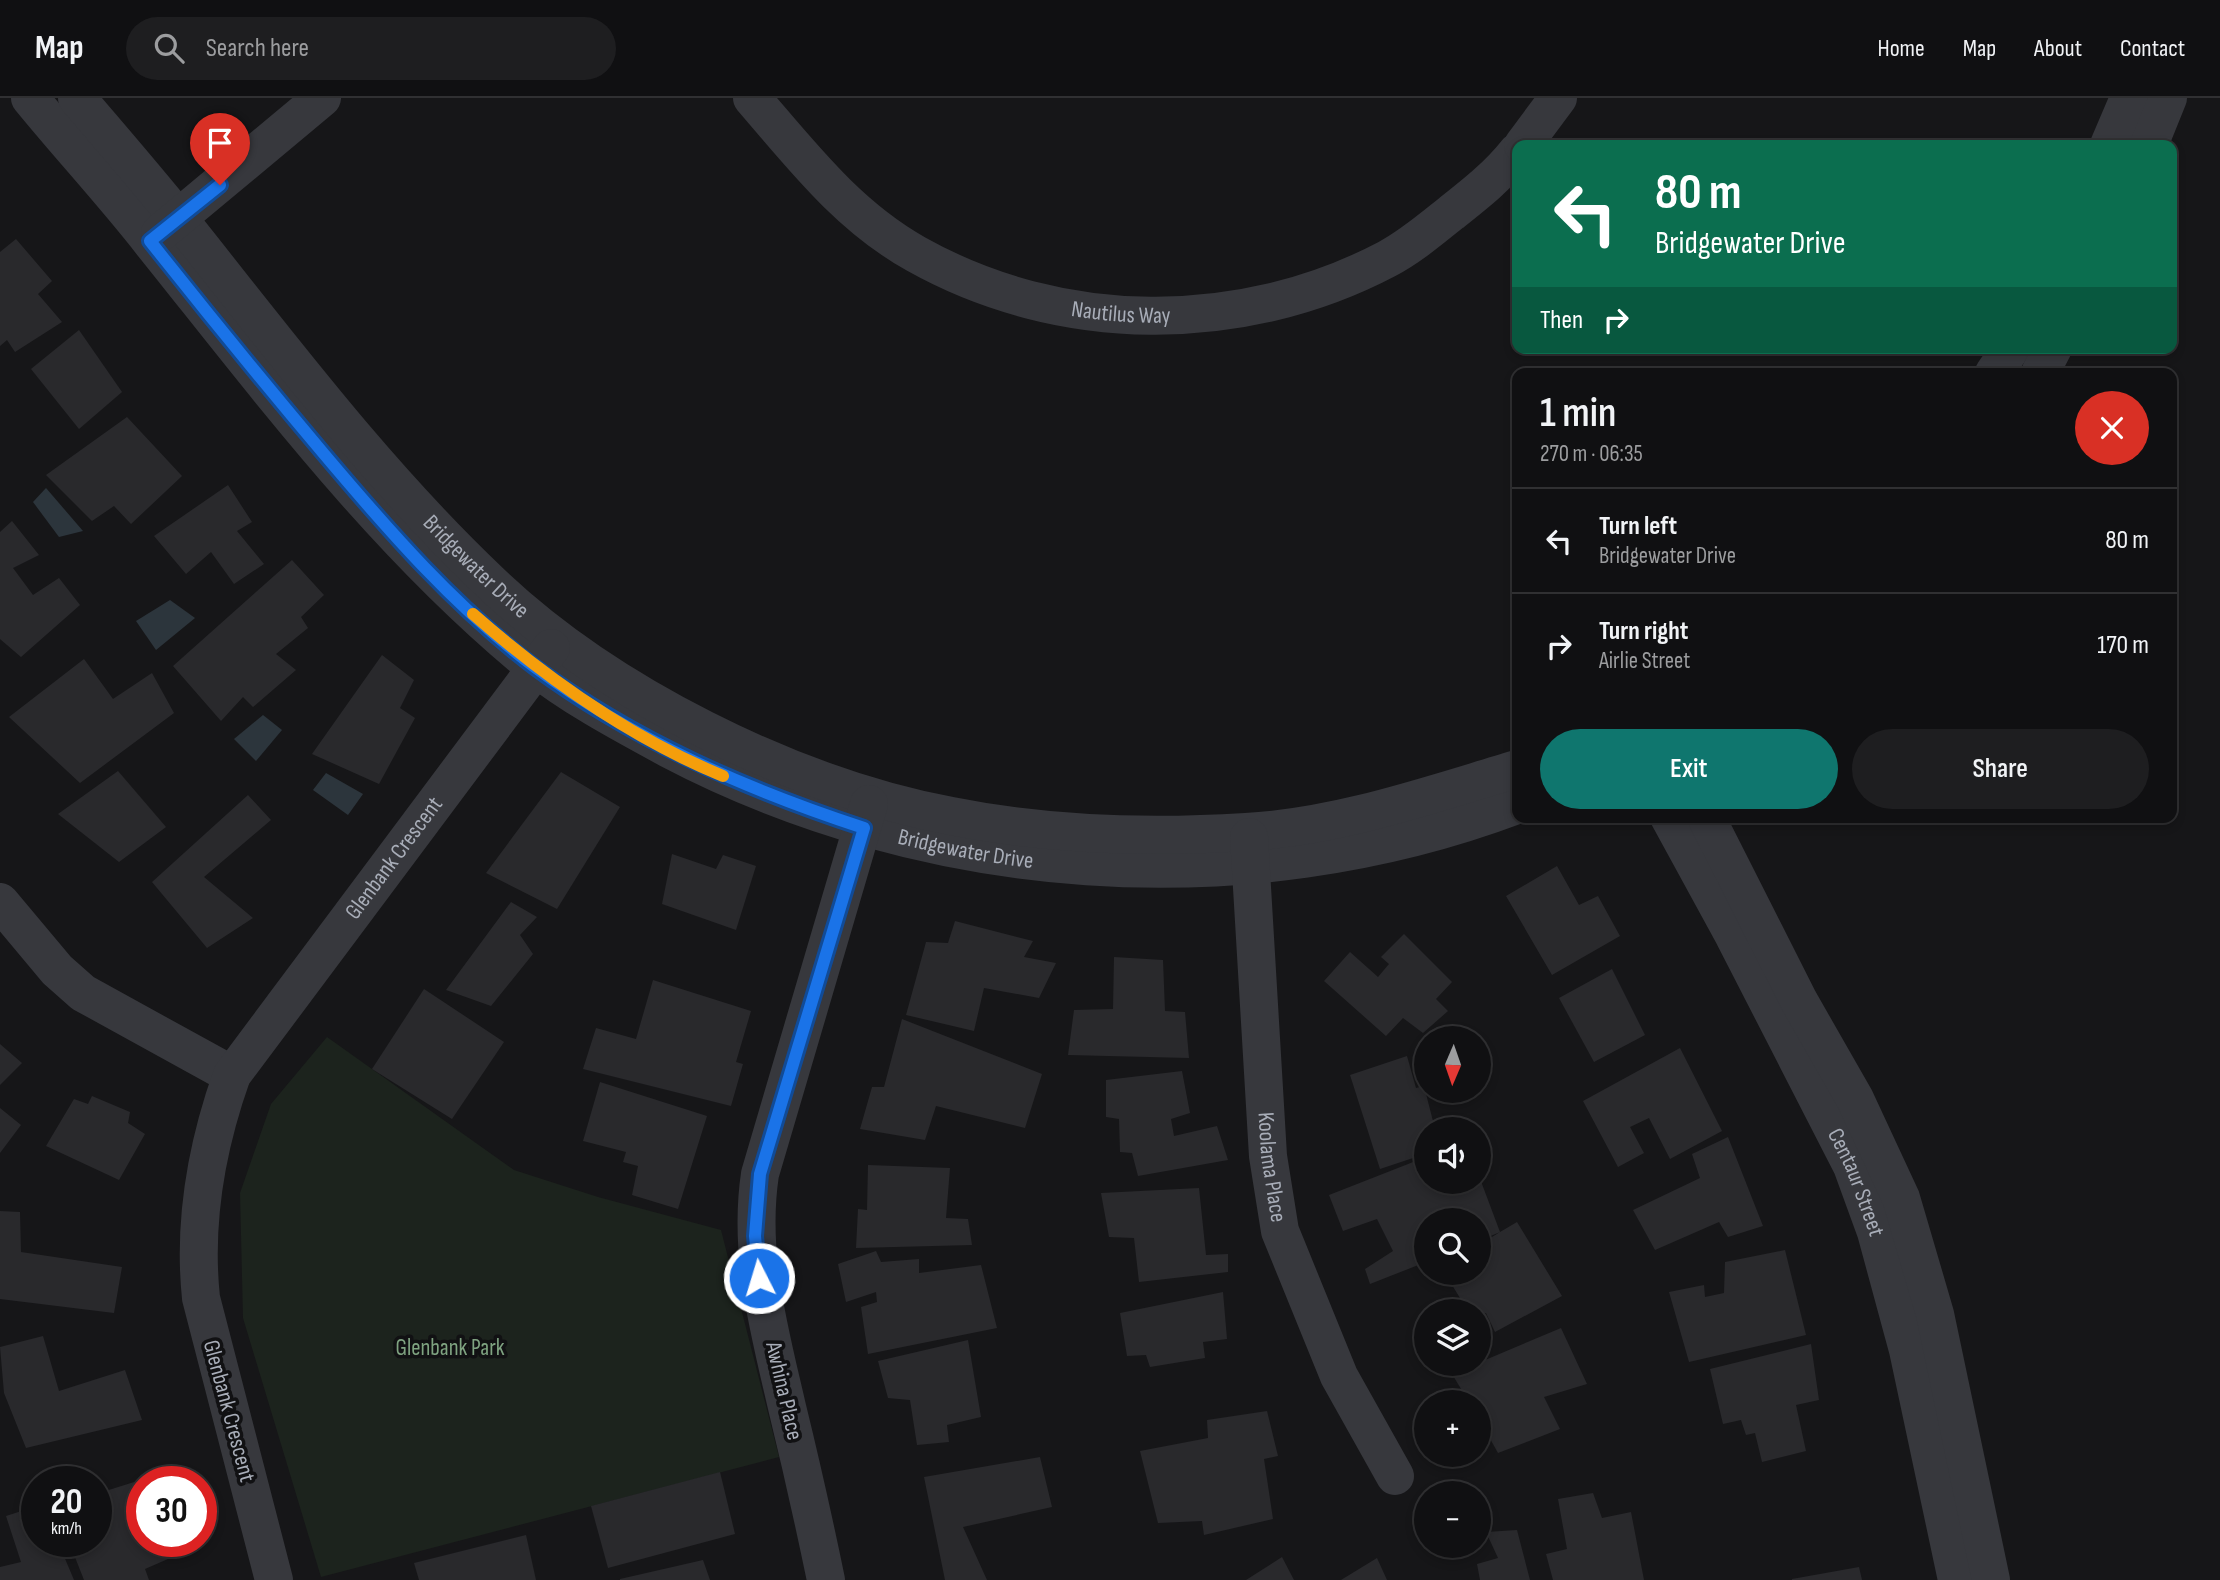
<!DOCTYPE html>
<html lang="en">
<head>
<meta charset="utf-8">
<style>
  body { margin:0; font-family:"Sofia Sans Condensed",sans-serif; background:#1e1e20; color:#f1f3f6; height:100vh; display:flex; flex-direction:column; font-size:26px; white-space:nowrap }
  * { box-sizing:border-box; margin:0 }
  p { font-size:23px; color:#9c9d9f }
  .icon { flex:none; width:38px; height:38px; fill:none; stroke:currentColor; stroke-width:2; stroke-linecap:round; stroke-linejoin:round }
  .map { position:relative; flex:1; overflow:hidden }
  .details { position:absolute; left:1512px; top:270px; width:665px; height:455px; display:flex; flex-direction:column; background:#101012; border-radius:14px; box-shadow:0 4px 10px #0003,0 0 0 2px #303032 }
  .details>* { flex:none }
  .top-card { position:absolute; left:1512px; top:42px; width:665px; height:214px; border-radius:14px; box-shadow:0 4px 10px #0003,0 0 0 2px #303032; background:#0b6e4f; color:#fff; overflow:hidden }
  .needle { width:46px; rotate:182deg }
  .fabs { position:absolute; left:1414px; top:928px; display:grid; gap:14px }
  .fabs a { display:grid; place-items:center; width:77px; height:77px; border-radius:50%; background:#101012; box-shadow:0 4px 10px #0003,0 0 0 2px #303032; font-size:35px }
  .speed { position:absolute; left:21px; top:1368px; display:flex; gap:14px; font-size:35px; font-weight:700; text-align:center }
  .speed>* { display:grid; place-content:center; width:91px; height:91px; border-radius:50%; background:#101012; box-shadow:0 4px 10px #0003,0 0 0 2px #303032; line-height:1 }
  .speed small { font-size:18px; font-weight:400 }
  .speed .limit { border:10px solid #d22; background:#fff; color:#111 }
  .pin { position:absolute; display:grid; place-items:center; width:60px; height:60px; color:#fff; margin:-72px -30px; border-radius:50% 50% 50% 0; rotate:-45deg; box-shadow:0 0 7px #0007 }
  .pin .icon { rotate:45deg }
  .me { position:absolute; width:77px; margin:-38px; rotate:355deg; stroke-linejoin:round; filter:drop-shadow(0 0 5px #0008) }
  .turn { display:flex; align-items:center; gap:24px; height:147px; padding:0 28px; font-size:32px }
  .turn .icon { width:91px; height:91px; stroke-width:2.5 }
  .turn b { display:block; font-size:49px; line-height:60px }
  .then { display:flex; align-items:center; height:66px; padding:0 28px; background:#0003; gap:14px; font-size:26px }
  .round { display:grid; place-items:center; flex:none; width:74px; height:74px; border-radius:37px; background:#1e1e20 }
  .head { display:flex; align-items:center; justify-content:space-between; height:119px; padding:0 28px }
  h1 { font-size:42px; font-weight:600; line-height:52px }
  .cta { display:flex; gap:14px; margin-top:auto; padding:14px 28px }
  .cta a { flex:1; height:80px; border-radius:42px; background:#0f766e; color:#fff; font-size:28px; font-weight:600; line-height:80px; text-align:center }
  .cta a+a { background:#1e1e20; color:#f1f3f6 }
  ul { padding:0; list-style:none }
  li { display:flex; align-items:center; gap:21px; height:105px; padding:0 28px; border-top:2px solid #303032 }
  li div { flex:1 }
  li b { display:block; font-size:26px }
  li em { font-style:normal }
  header { display:flex; align-items:center; gap:42px; box-sizing:border-box; height:98px; padding:0 35px; background:#101012; border-bottom:2px solid #303032 }
  header strong { font-size:33px }
  nav { display:flex; gap:38px; margin-inline-start:auto; font-size:24px }
  .search { width:490px; height:63px; background:#1e1e20; display:flex; align-items:center; gap:18px; box-sizing:border-box; padding:0 24px; border-radius:38px; color:#9c9d9f; font-size:26px }
  .map>svg:first-child { display:block }
  .green { fill:#1c231d }
  .water { fill:#2c353c }
  .building { fill:#29292c }
  .lines { fill:none; stroke-linecap:round; stroke-linejoin:round }
  .minor { stroke:#37383d; stroke-width:38 }
  .route-casing { stroke:#114b97; stroke-width:18 }
  .route { stroke:#1a73e8; stroke-width:12 }
  .slow { stroke:#f59e0b; stroke-width:12 }
  .labels { text-anchor:middle; dominant-baseline:central; stroke-width:7; stroke-linejoin:round; paint-order:stroke }
  .street-label { font-size:23px; fill:#a8adb8; stroke:#111113 }
  .park-label { font-size:23px; fill:#7fa381; stroke:#111113 }
</style>
</head>
<body>
<header>
<strong>Map</strong>
<div class="search"><svg class="icon" aria-label="search" viewBox="0 0 24 24"><circle cx="10" cy="10" r="6"/><path d="M15 15l6 6"/></svg>Search here</div>
<nav><a>Home</a><a>Map</a><a>About</a><a>Contact</a></nav>
</header>
<div class="map">
<svg width="2220" height="1482" viewBox="0 0 2220 1482">
  <rect width="100%" height="100%" fill="#161618"/>
  <!-- green -->
  <polygon class="green" points="327,939 514,1072 598,1099 721,1132 779,1359 321,1479 243,1220 240,1095 271,1006"/>
  <!-- water -->
  <g class="water">
    <polygon points="46,390 83,433 59,439 33,404"/>
    <polygon points="170,502 195,520 156,552 136,523"/>
    <polygon points="263,617 282,632 256,663 234,641"/>
    <polygon points="326,675 363,696 348,717 313,692"/>
  </g>
  <!-- building -->
  <g class="building">
    <polygon points="16,141 52,183 38,196 62,224 15,254 7,242 0,248 0,154"/>
    <polygon points="79,232 122,294 79,331 31,271"/>
    <polygon points="127,319 182,378 131,426 114,408 92,423 46,377"/>
    <polygon points="228,387 252,424 237,433 264,466 234,486 211,454 186,476 154,438"/>
    <polygon points="12,423 39,457 13,470 33,497 59,480 80,507 21,559 0,541 0,434"/>
    <polygon points="292,462 324,497 301,519 308,530 276,556 296,572 253,609 243,599 221,623 173,568"/>
    <polygon points="382,557 414,582 400,610 415,620 379,686 312,656"/>
    <polygon points="84,561 113,601 152,575 174,615 80,685 9,619"/>
    <polygon points="118,673 166,729 119,764 58,716"/>
    <polygon points="561,674 620,709 557,811 486,775"/>
    <polygon points="248,697 271,722 204,779 253,820 207,850 152,784"/>
    <polygon points="672,756 716,771 723,757 756,768 736,832 662,806"/>
    <polygon points="1557,768 1579,807 1598,798 1620,838 1552,877 1506,798"/>
    <polygon points="511,804 537,819 520,837 533,856 491,908 446,892"/>
    <polygon points="955,823 1033,843 1024,859 1056,865 1039,900 984,890 974,933 906,917 926,844 948,845"/>
    <polygon points="1404,836 1452,884 1436,901 1448,913 1423,935 1403,920 1386,938 1324,883 1350,854 1378,879 1389,866 1381,859"/>
    <polygon points="1114,859 1163,862 1165,913 1185,914 1189,960 1068,957 1074,912 1113,911"/>
    <polygon points="1612,871 1645,937 1594,964 1559,900"/>
    <polygon points="653,882 751,913 736,964 743,966 731,1008 583,971 596,930 636,941"/>
    <polygon points="424,891 504,944 452,1021 372,971"/>
    <polygon points="902,921 1042,976 1025,1030 936,1008 925,1042 860,1031 872,989 884,989"/>
    <polygon points="0,946 22,965 0,987"/>
    <polygon points="1680,950 1722,1033 1670,1061 1649,1020 1630,1029 1644,1055 1618,1069 1583,1003"/>
    <polygon points="1407,958 1416,990 1424,988 1435,1031 1426,1031 1426,1040 1416,1044 1419,1058 1380,1071 1350,977"/>
    <polygon points="1182,973 1190,1015 1171,1021 1174,1038 1217,1028 1228,1062 1138,1078 1132,1055 1120,1054 1119,1021 1106,1019 1106,982"/>
    <polygon points="600,984 707,1018 678,1111 632,1097 638,1068 623,1064 626,1054 583,1043"/>
    <polygon points="92,998 130,1014 128,1025 145,1036 119,1082 46,1048 74,1001 88,1006"/>
    <polygon points="0,1010 21,1027 0,1055"/>
    <polygon points="1728,1039 1763,1128 1728,1139 1719,1124 1655,1152 1633,1112 1700,1080 1692,1056"/>
    <polygon points="1426,1059 1426,1083 1479,1083 1479,1078 1500,1134 1517,1124 1562,1198 1495,1234 1486,1215 1479,1218 1479,1213 1468,1213 1444,1174 1479,1174 1479,1147 1500,1134 1479,1143 1479,1122 1426,1122 1426,1164 1370,1186 1365,1171 1393,1153 1377,1121 1343,1133 1329,1097"/>
    <polygon points="868,1067 950,1070 946,1120 968,1121 972,1147 856,1150 858,1111 867,1112"/>
    <polygon points="1199,1090 1206,1157 1228,1156 1228,1174 1139,1184 1134,1140 1109,1139 1101,1095"/>
    <polygon points="0,1113 20,1114 21,1154 122,1169 114,1215 0,1201"/>
    <polygon points="1785,1152 1806,1237 1689,1264 1669,1194 1704,1187 1705,1199 1724,1195 1725,1164"/>
    <polygon points="876,1153 881,1164 919,1161 919,1175 981,1167 997,1230 868,1256 861,1209 877,1204 876,1194 846,1204 838,1166"/>
    <polygon points="1223,1194 1227,1241 1203,1244 1205,1260 1150,1269 1146,1257 1127,1258 1120,1215"/>
    <polygon points="1561,1230 1587,1286 1544,1299 1560,1331 1498,1355 1479,1321 1479,1304 1469,1304 1452,1276"/>
    <polygon points="43,1238 59,1293 125,1272 142,1322 26,1350 4,1295 0,1249"/>
    <polygon points="968,1242 981,1319 947,1327 949,1344 917,1347 910,1302 888,1300 878,1263"/>
    <polygon points="1811,1246 1819,1302 1796,1307 1806,1353 1762,1364 1755,1335 1746,1337 1741,1322 1723,1326 1710,1271"/>
    <polygon points="1267,1313 1278,1358 1264,1361 1273,1421 1204,1437 1202,1423 1158,1425 1140,1353 1208,1340 1207,1322"/>
    <polygon points="1040,1359 1052,1409 963,1429 987,1482 945,1482 924,1379"/>
    <polygon points="185,1368 188,1384 142,1384 142,1444 200,1444 200,1447 145,1471 149,1482 84,1482 69,1444 96,1444 96,1396"/>
    <polygon points="720,1374 735,1436 608,1470 591,1408"/>
    <polygon points="1593,1395 1602,1420 1631,1414 1644,1482 1553,1482 1546,1456 1567,1451 1558,1401"/>
    <polygon points="37,1408 37,1444 58,1444 74,1482 0,1482 0,1469 21,1464 6,1418"/>
    <polygon points="1517,1432 1530,1482 1480,1482 1477,1466 1498,1460 1486,1434"/>
    <polygon points="526,1437 536,1482 419,1482 414,1465"/>
    <polygon points="1282,1459 1294,1482 1246,1482"/>
    <polygon points="1377,1460 1387,1482 1341,1482"/>
    <polygon points="703,1462 710,1482 620,1482 620,1481"/>
    <polygon points="1859,1469 1862,1482 1792,1482 1792,1481"/>
  </g>
  <g class="lines">
    <!-- minor -->
    <g class="minor">
      <path id="s1" d="M30 0C70 49 113 95 152 145 270 292 384 445 531 566 572 599 623 626 669 651 926 786 1244 810 1517 707"/>
      <path id="s2" d="M77 0C111 40 145 79 178 120 278 245 373 373 490 484 606 595 792 688 951 718 1046 737 1149 740 1246 734 1338 729 1429 697 1517 671"/>
      <path id="s3" d="M752 0C802 58 848 118 916 156 1060 237 1241 238 1387 161 1410 149 1431 131 1451 115 1475 96 1498 78 1517 54"/>
      <polyline points="1523,47 1558,0"/>
      <polyline points="2109,47 2129,0"/>
      <polyline points="2149,47 2168,0"/>
      <polyline points="160,135 322,0"/>
      <polyline points="1994,275 2011,250"/>
      <polyline points="2040,275 2053,250"/>
      <path id="s4" d="M1669 719 1734 838 1852 1068 1876 1134 1908 1252 1957 1482"/>
      <polyline points="1706,719 1799,903 1855,1001 1901,1100 1935,1216 1991,1482"/>
      <path id="s5" d="M1249 739 1268 1058 1280 1133 1339 1278 1395 1378"/>
      <polyline points="0,804 57,872 83,895 232,977"/>
      <path id="s6" d="M274 1482 201 1200C193 1123 206 1050 232 977L551 550"/>
      <path d="M826 1482C814 1424 801 1366 787 1309 769 1231 748 1156 760 1076L869 706"/>
    </g>
  </g>
  <g class="lines">
    <defs>
      <path id="route" d="M220 87 150 143C207 215 265 286 324 356 389 433 456 510 536 570 635 643 748 692 864 730L760 1076 755 1138 759 1180"/>
    </defs>
    <!-- route casing -->
    <use href="#route" class="route-casing"/>
    <!-- route -->
    <use href="#route" class="route"/>
    <!-- slow -->
    <path class="slow" d="M473 516C547 581 631 640 723 678"/>
  </g>
  <g class="labels">
    <!-- street labels -->
    <g class="street-label">
      <text stroke="none"><textPath href="#s3" startOffset="443">Nautilus Way</textPath></text>
      <text stroke="none"><textPath href="#s2" startOffset="616">Bridgewater Drive</textPath></text>
      <text stroke="none"><textPath href="#s1" startOffset="1234">Bridgewater Drive</textPath></text>
      <text stroke="none"><textPath href="#s6" startOffset="789">Glenbank Crescent</textPath></text>
      <text stroke="none"><textPath href="#s5" startOffset="331">Koolama Place</textPath></text>
      <text stroke="none"><textPath href="#s4" startOffset="411">Centaur Street</textPath></text>
      <text transform="translate(784 1293) rotate(77)">Awhina Place</text>
      <text transform="translate(229 1313) rotate(75)">Glenbank Crescent</text>
    </g>
    <!-- park labels -->
    <g class="park-label">
      <text x="450" y="1250">Glenbank Park</text>
    </g>
  </g>
</svg>
<div class="fabs">
<a><svg class="needle" viewBox="-14 -14 28 28"><path d="M0-13l5 13h-10z" fill="#e53935"/><path d="M0 13l5-13h-10z" fill="#9c9d9f"/></svg></a>
<a><svg class="icon" aria-label="sound" viewBox="0 0 24 24"><path d="M4 9h4l5-4v14l-5-4H4zM17 9q2 3 0 6"/></svg></a>
<a><svg class="icon" aria-label="search" viewBox="0 0 24 24"><circle cx="10" cy="10" r="6"/><path d="M15 15l6 6"/></svg></a>
<a><svg class="icon" aria-label="layers" viewBox="0 0 24 24"><path d="M12 4l9 5-9 5-9-5zM3 14l9 5 9-5"/></svg></a>
<a>+</a>
<a>−</a>
</div>
<div class="speed"><div>20<small>km/h</small></div><div class="limit">30</div></div>
<div class="pin" style="left:220px;top:87px;background:#d93025"><svg class="icon" aria-label="arrive" viewBox="0 0 24 24"><path d="M6 21V4h12l-3 4 3 4H6"/></svg></div>
<svg class="me" style="left:759px;top:1180px" viewBox="-20 -20 40 40"><circle r="17" fill="#1a73e8" stroke="#fff" stroke-width="3"/><path d="M0-11L8 9 0 5-8 9z" fill="#fff"/></svg>
<div class="top-card">
<div class="turn"><svg class="icon" aria-label="left" viewBox="0 0 24 24"><path d="M17 20v-9H6M10 6l-5 5 5 5"/></svg><div><b>80 m</b>Bridgewater Drive</div></div>
<div class="then">Then<svg class="icon" aria-label="right" viewBox="0 0 24 24"><path d="M7 20v-9h11M14 6l5 5-5 5"/></svg></div>
</div>
<section class="details">
<div class="head"><div><h1>1 min</h1><p>270 m · 06:35</p></div><a class="round" style="background:#d93025;color:#fff"><svg class="icon" aria-label="close" viewBox="0 0 24 24"><path d="M6 6l12 12M18 6L6 18"/></svg></a></div>
<ul>
<li><svg class="icon" aria-label="left" viewBox="0 0 24 24"><path d="M17 20v-9H6M10 6l-5 5 5 5"/></svg><div><b>Turn left</b><p>Bridgewater Drive</p></div><em>80 m</em></li>
<li><svg class="icon" aria-label="right" viewBox="0 0 24 24"><path d="M7 20v-9h11M14 6l5 5-5 5"/></svg><div><b>Turn right</b><p>Airlie Street</p></div><em>170 m</em></li>
</ul>
<div class="cta"><a>Exit</a><a>Share</a></div>
</section>
</div>
</body>
</html>
